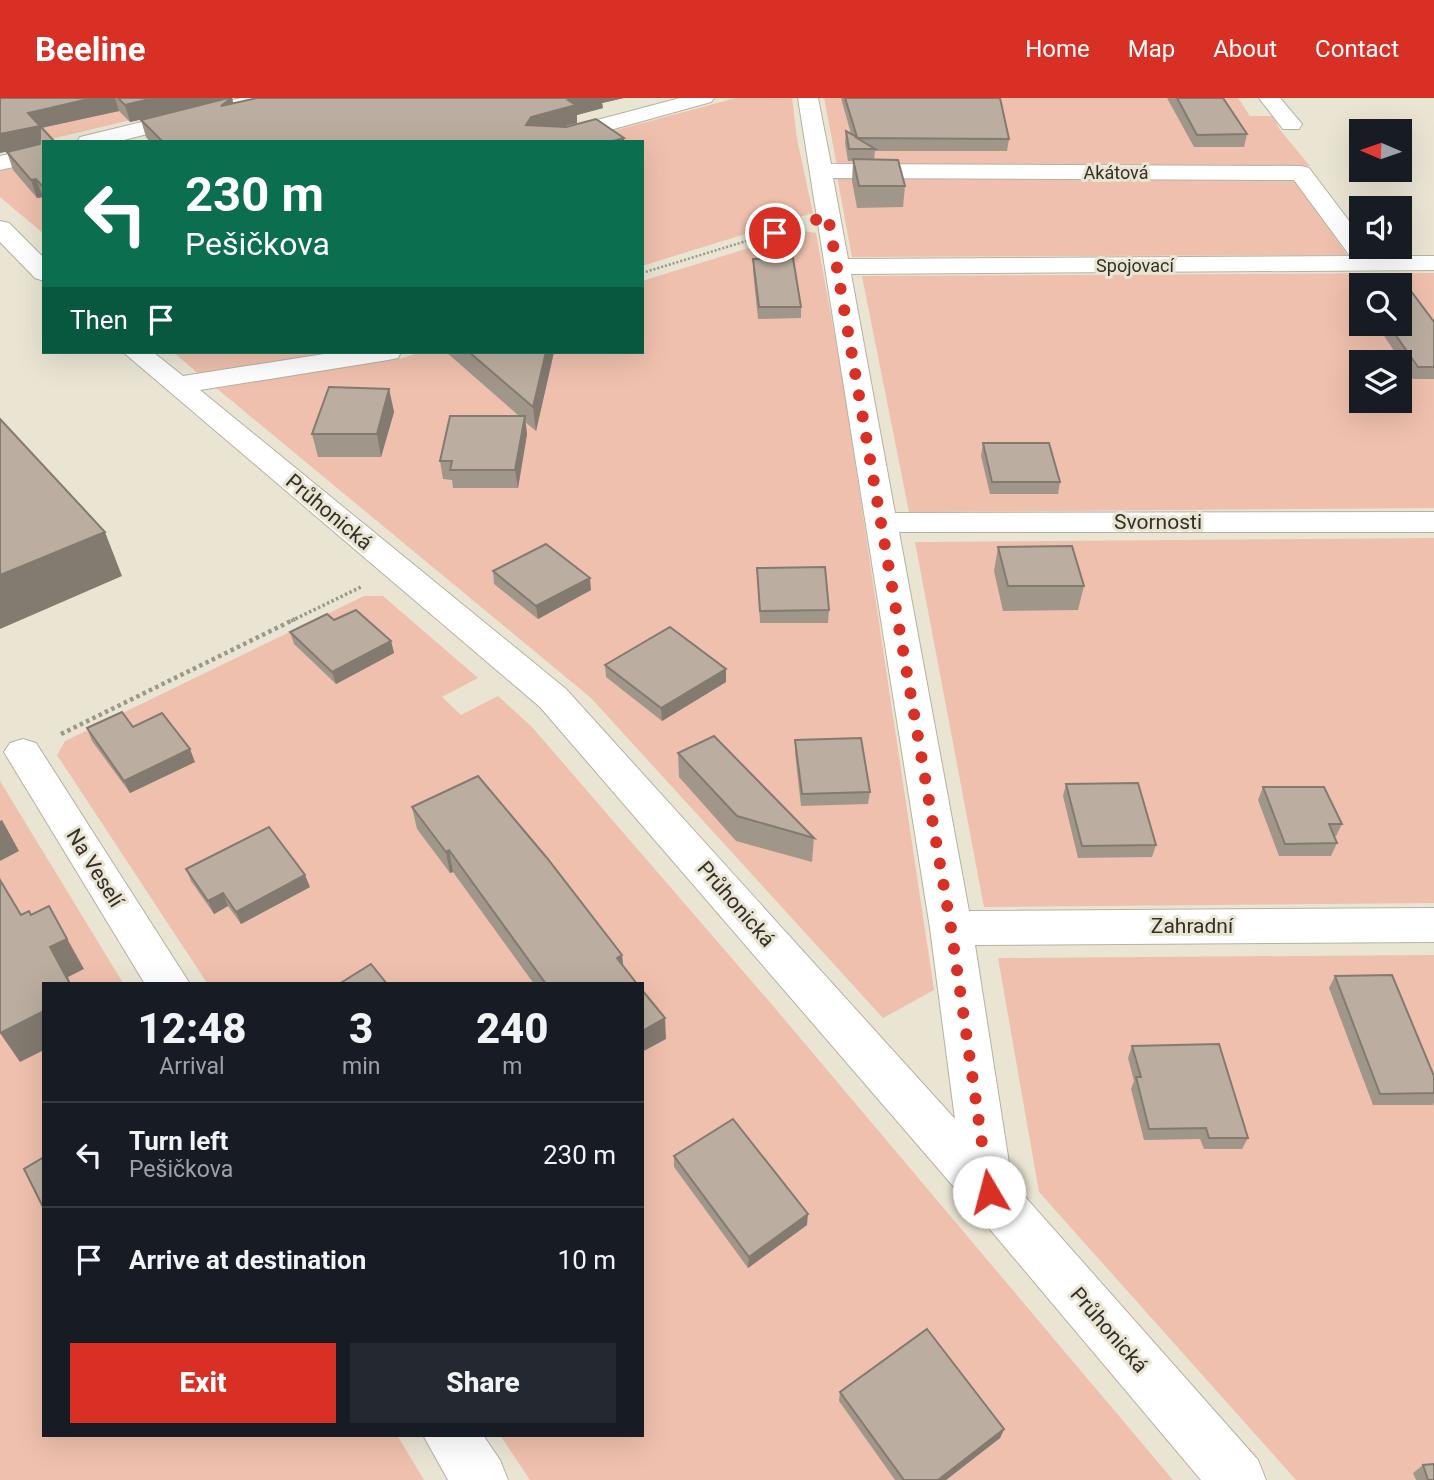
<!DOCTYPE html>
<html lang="en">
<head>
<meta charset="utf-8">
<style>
  body { margin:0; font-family:Roboto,sans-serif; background:#242831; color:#f1f3f6; height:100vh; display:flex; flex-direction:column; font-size:26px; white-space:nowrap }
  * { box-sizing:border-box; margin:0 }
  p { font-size:23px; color:#9ea1a6 }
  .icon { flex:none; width:38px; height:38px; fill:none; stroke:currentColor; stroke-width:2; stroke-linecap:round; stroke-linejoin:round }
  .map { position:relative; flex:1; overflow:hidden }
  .details { position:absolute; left:42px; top:884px; width:602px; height:455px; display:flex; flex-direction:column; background:#171b24; border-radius:0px; box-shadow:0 7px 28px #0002 }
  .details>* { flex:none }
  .guide { position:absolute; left:42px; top:42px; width:602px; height:214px; border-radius:0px; box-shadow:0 7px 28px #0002; background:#0b6e4f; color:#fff; overflow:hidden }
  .needle { width:46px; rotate:272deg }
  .buttons { position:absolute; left:1349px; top:21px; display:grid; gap:14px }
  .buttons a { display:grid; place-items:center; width:63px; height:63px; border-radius:0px; background:#171b24; box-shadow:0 7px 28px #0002; font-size:35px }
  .pin { position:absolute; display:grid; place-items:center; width:60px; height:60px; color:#fff; margin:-30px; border:4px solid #fff; border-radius:50%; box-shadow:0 2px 7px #0007 }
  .me { position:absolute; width:77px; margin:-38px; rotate:352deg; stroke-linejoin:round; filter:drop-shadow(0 0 5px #0008) }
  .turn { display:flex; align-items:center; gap:24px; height:147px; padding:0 28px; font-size:32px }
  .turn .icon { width:91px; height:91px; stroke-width:2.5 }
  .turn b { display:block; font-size:49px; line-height:60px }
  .then { display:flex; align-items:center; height:66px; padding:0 28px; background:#0003; gap:14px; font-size:26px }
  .eta { display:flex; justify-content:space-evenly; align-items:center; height:119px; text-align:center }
  .eta b { font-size:42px; font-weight:800; line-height:49px }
  .action { display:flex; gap:14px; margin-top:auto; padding:14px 28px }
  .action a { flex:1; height:80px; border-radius:0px; background:#d93025; color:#fff; font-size:28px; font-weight:800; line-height:80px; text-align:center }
  .action a+a { background:#242831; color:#f1f3f6 }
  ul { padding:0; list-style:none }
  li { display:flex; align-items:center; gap:21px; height:105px; padding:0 28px; border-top:2px solid #363941 }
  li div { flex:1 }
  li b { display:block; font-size:26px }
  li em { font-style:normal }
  header { display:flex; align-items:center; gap:42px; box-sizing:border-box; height:98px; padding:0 35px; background:#d93025; color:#fff }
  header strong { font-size:33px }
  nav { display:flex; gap:38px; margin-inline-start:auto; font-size:24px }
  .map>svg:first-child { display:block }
  .green { fill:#efc0ad; fill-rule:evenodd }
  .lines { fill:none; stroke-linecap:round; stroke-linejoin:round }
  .street-casing { stroke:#b6b1a0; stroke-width:2 }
  .path-far2 { stroke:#9b978a; stroke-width:2.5; stroke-dasharray:2 2; stroke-linecap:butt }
  .path-far1 { stroke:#9b978a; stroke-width:3.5; stroke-dasharray:2.5 2.5; stroke-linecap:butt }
  .path { stroke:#9b978a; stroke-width:4.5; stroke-dasharray:3.5 3.5; stroke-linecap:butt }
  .street { fill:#fff; fill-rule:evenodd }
  .wall { fill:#a1968a }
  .shaded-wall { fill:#837a70 }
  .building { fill:#bbaea0; stroke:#837a70; stroke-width:2 }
  .route { stroke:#d93025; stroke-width:12; stroke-dasharray:0 21.6 }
  .labels { text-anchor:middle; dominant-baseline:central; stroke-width:6; stroke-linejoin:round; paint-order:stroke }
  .far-street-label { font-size:18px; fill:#323029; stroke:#eae5d3 }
  .street-label { font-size:21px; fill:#323029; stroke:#eae5d3 }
</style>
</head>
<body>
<header>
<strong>Beeline</strong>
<nav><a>Home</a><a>Map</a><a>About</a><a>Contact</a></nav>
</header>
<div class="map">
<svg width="1434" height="1382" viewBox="0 0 1434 1382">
  <rect width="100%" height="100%" fill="#eae5d3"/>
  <!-- green -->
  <g class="green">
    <polygon points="0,0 224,0 0,53"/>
    <polygon points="736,0 792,0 797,41 813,115 642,168 642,44 572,44"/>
    <polygon points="824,0 1238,0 1250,18 1273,18 1280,32 1310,68 837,68"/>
    <polygon points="44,60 44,136 0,99 0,71"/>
    <polygon points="837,78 1295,82 1347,157 852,159"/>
    <polygon points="804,133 816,135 843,284 934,892 883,920 591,600 215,289 403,260 421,254 642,254 642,183"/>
    <path d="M1434 175V410L909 414 862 178ZM1362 187H1400V226H1362ZM1362 264H1400V303H1362Z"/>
    <polygon points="173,254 341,254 199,276"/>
    <polygon points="1434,440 1434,805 984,809 915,444"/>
    <polygon points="364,498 383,498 478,580 442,599 461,617 498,598 532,629 774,909 1173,1382 530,1382 500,1337 642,1337 642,886 207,885 57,657 65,643"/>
    <polygon points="0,683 123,885 44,886 44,1337 397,1337 424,1382 0,1382"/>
    <polygon points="1434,857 1434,1382 1296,1382 1039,1094 998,860"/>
  </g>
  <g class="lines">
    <defs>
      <g id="street">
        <polygon points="241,0 277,0 274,4 116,44 77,44 80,39"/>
        <polygon points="680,0 714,0 711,4 567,44 530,44 533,39"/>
        <path d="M798 0H818L831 66 1301 68 1309 70 1362 140V149H1368L1375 158H1434V172L851 176 895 415 1434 414V434H899L969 813 1434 810V844L975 847 1012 1084 1258 1362 1266 1382H1201L972 1110 540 609 123 254H153L183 278 337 254H401L398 260 388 262 200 292 566 591 955 1021 930 830ZM833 80 1294 82 1350 158 848 161Z"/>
        <polygon points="1259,0 1280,0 1302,26 1299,31 1283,31"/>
        <polygon points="44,48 44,62 0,72 0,58"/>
        <polygon points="0,123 9,125 44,160 44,183 35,180 0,144"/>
        <polygon points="23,641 36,645 190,886 145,886 4,654 10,645"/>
        <polygon points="423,1337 483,1337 500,1362 508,1382 448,1382"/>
      </g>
    </defs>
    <!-- street casing -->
    <use href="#street" class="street-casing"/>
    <!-- path-far2 -->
    <polyline class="path-far2" points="642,175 792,129"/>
    <!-- path-far1 -->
    <polyline class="path-far1" points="291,523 361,489"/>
    <!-- path -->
    <polyline class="path" points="61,636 295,521"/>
    <!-- street -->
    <use href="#street" class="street"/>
  </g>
  <!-- wall -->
  <g class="wall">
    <polygon points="0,0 232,0 233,6 257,0 624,0 602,5 603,10 577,17 577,25 561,29 624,44 150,44 146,39 141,22 158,18 130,24 119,13 42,30 44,44 44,100 43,99 37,100 13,72 7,54"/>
    <polygon points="841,0 1000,0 1009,41 1007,53 875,53 874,62 905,88 903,109 857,110 852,83 853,63 848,63 845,45 846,33 851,36"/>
    <polygon points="1167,0 1223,0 1247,36 1244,49 1194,49"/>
    <polygon points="753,161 801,209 801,220 758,221 753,173"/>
    <polygon points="1355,177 1434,224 1434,281 1413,281 1376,226 1400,226 1362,187 1362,205 1351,188"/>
    <polygon points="446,254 554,254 536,333 525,324 527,336 518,390 453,390 452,382 443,381 440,363 519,318"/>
    <polygon points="389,291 394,314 381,359 318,359 312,336"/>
    <polygon points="983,345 1060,384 1058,396 990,396 981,358"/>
    <polygon points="998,449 1084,488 1078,512 1003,513 994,473"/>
    <polygon points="757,470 829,512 828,525 760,525"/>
    <polygon points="493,473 591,492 538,521 494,486"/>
    <polygon points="334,522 391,543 394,555 336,586 294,546 290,534"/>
    <polygon points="605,567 726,571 726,584 662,623 606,579"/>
    <polygon points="133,629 195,664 130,695 92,643 87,630"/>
    <polygon points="795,642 870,694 868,706 801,708 795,655"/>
    <polygon points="678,655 814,740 812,764 736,743 679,679"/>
    <polygon points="1066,686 1156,747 1152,759 1078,760 1063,698"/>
    <polygon points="1263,689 1342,726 1336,738 1334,738 1337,745 1331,758 1279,758 1258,702"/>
    <polygon points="412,709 622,857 623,867 637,886 534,886 453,774 450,775 417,731"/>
    <polygon points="186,771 310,789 241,826 228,808 214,816 191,783"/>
    <polygon points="1335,878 1434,978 1434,1005 1433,1007 1373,1007 1329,890"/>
    <polygon points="1132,948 1248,1040 1242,1051 1204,1051 1200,1041 1144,1042 1131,991 1134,983 1128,960"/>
    <polygon points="674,1058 807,1127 748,1170 674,1069"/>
    <polygon points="840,1294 1004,1331 1000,1340 946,1382 895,1382 839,1303"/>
    <polygon points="1423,1367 1434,1382 1416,1382 1413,1375"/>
  </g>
  <!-- shaded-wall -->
  <g class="shaded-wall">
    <polygon points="93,0 115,0 119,13 40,30 44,46 0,55 0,36 28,15"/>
    <polygon points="154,0 230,0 130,24 125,7"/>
    <polygon points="231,0 232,0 236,16 221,8"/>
    <polygon points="575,0 624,0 602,5 603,10 577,17 577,25 532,36 526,27 531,19 568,2"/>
    <polygon points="624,40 624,44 609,44"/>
    <polygon points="36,81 43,99 37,100 31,82"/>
    <polygon points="546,254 554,254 536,333 533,309"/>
    <polygon points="389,291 394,314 381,359 377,336"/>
    <polygon points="525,318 527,336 518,390 515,372"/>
    <polygon points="105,434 122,478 0,531 0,477"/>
    <polygon points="590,480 591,492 538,521 536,508"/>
    <polygon points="391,543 394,555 336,586 332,574"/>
    <polygon points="726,571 726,584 662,623 661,610"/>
    <polygon points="190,651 195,664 130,695 124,683"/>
    <polygon points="2,722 19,753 0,763 0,723"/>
    <polygon points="449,752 453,774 450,775 446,754"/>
    <polygon points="305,777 310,789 241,826 236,814"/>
    <polygon points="223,795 228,808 214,816 208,803"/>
    <polygon points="49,808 84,871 68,879 71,886 50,849"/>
    <polygon points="622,857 624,878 617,860"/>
    <polygon points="44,913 44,952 20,964 0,935"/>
    <polygon points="665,920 666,941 642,954 642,933"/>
    <polygon points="808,1116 807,1127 748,1170 749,1159"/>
    <polygon points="1004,1331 1000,1340 946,1382 938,1382"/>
  </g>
  <!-- building -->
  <g class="building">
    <polygon points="0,0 93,0 28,15 55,44 44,44 44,90 36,81 31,82 7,54 40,46 40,28 0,36"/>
    <polygon points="118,0 154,0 125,7"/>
    <polygon points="228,0 231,0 221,8 257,0 575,0 568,2 576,7 531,19 526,27 566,29 596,21 624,40 609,44 163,44 141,22"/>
    <polygon points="845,0 1000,0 1009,41 857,40 875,51 849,51 846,33 857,39"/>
    <polygon points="1177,0 1223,0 1247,36 1197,37"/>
    <polygon points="853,61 898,62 905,88 859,88"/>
    <polygon points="793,160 801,209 759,209 753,161"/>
    <polygon points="1355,177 1399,177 1434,224 1434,269 1418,269 1388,226 1400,226 1400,187 1362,187"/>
    <polygon points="469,254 546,254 533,309"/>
    <polygon points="329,289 389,291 377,336 312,336"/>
    <polygon points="450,318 525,318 515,372 450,372 452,363 440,363"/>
    <polygon points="0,321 105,434 0,477"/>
    <polygon points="983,345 1049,345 1060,384 992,384"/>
    <polygon points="546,446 590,480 536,508 493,473"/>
    <polygon points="1072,448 1084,488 1008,488 998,449"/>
    <polygon points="825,469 829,512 760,513 757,470"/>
    <polygon points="356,512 391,543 332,574 290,534 327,516 334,522"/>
    <polygon points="670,529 726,571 661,610 605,567"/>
    <polygon points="122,614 133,629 162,615 190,651 124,683 87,630"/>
    <polygon points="714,638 814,740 737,718 678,655"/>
    <polygon points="861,640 870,694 802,696 795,642"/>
    <polygon points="478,678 547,760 622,857 617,860 637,886 546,886 449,752 446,754 412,709"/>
    <polygon points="1138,685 1156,747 1082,748 1066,686"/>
    <polygon points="1263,689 1324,689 1342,726 1329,726 1337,745 1285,746"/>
    <polygon points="269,729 305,777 236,814 223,795 208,803 186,771"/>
    <polygon points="0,782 21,817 29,813 31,817 49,808 67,841 50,849 70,886 44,886 44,913 0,935"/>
    <polygon points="371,866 387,886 339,886"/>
    <polygon points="1392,877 1434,978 1434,995 1380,996 1335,878"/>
    <polygon points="642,892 665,920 642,933"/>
    <polygon points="1219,946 1248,1040 1209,1040 1206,1030 1149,1031 1136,979 1141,979 1132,948"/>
    <polygon points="733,1021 808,1116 749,1159 674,1058"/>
    <polygon points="44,1059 44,1111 24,1071"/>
    <polygon points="927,1231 1004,1331 938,1382 904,1382 840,1294"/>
    <polygon points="1434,1366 1434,1382 1428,1382 1423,1367"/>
  </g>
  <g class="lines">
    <!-- route -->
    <polyline class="route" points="775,135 828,118 951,830 989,1094"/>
  </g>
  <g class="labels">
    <!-- far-street labels -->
    <g class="far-street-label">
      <text x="1116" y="74">Akátová</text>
      <text x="1135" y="167">Spojovací</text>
    </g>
    <!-- street labels -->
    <g class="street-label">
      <text transform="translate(329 414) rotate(40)">Průhonická</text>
      <text x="1158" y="424">Svornosti</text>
      <text transform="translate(95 770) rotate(58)">Na Veselí</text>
      <text transform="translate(736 806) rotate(49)">Průhonická</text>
      <text x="1192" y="828">Zahradní</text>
      <text transform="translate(1109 1232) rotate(49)">Průhonická</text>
    </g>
  </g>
</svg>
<div class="buttons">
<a><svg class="needle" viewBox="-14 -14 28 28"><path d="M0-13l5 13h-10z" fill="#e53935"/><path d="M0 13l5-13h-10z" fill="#9ea1a6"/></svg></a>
<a><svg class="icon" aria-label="sound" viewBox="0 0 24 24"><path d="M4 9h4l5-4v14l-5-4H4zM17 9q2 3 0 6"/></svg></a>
<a><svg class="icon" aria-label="search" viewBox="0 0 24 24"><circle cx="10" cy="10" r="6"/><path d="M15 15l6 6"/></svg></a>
<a><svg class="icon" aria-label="layers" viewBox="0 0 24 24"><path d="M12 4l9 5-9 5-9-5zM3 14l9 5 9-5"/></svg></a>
</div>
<div class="pin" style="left:775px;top:135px;background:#d93025"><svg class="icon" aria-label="arrive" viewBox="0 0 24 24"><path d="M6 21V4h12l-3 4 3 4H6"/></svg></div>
<svg class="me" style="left:989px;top:1094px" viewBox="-20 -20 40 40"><circle r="19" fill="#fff"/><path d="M0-13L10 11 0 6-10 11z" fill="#d93025"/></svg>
<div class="guide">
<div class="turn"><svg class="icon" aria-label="left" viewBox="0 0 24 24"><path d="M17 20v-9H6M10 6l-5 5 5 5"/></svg><div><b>230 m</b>Pešičkova</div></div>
<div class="then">Then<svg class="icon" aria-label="arrive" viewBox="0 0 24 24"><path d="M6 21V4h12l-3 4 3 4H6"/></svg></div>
</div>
<section class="details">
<div class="eta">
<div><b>12:48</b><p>Arrival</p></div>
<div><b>3</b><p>min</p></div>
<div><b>240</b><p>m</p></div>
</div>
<ul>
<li><svg class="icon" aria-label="left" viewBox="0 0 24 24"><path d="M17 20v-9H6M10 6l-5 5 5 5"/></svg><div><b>Turn left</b><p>Pešičkova</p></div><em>230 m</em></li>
<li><svg class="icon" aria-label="arrive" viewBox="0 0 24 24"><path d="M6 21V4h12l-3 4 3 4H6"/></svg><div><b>Arrive at destination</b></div><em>10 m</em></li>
</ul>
<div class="action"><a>Exit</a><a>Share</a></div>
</section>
</div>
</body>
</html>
